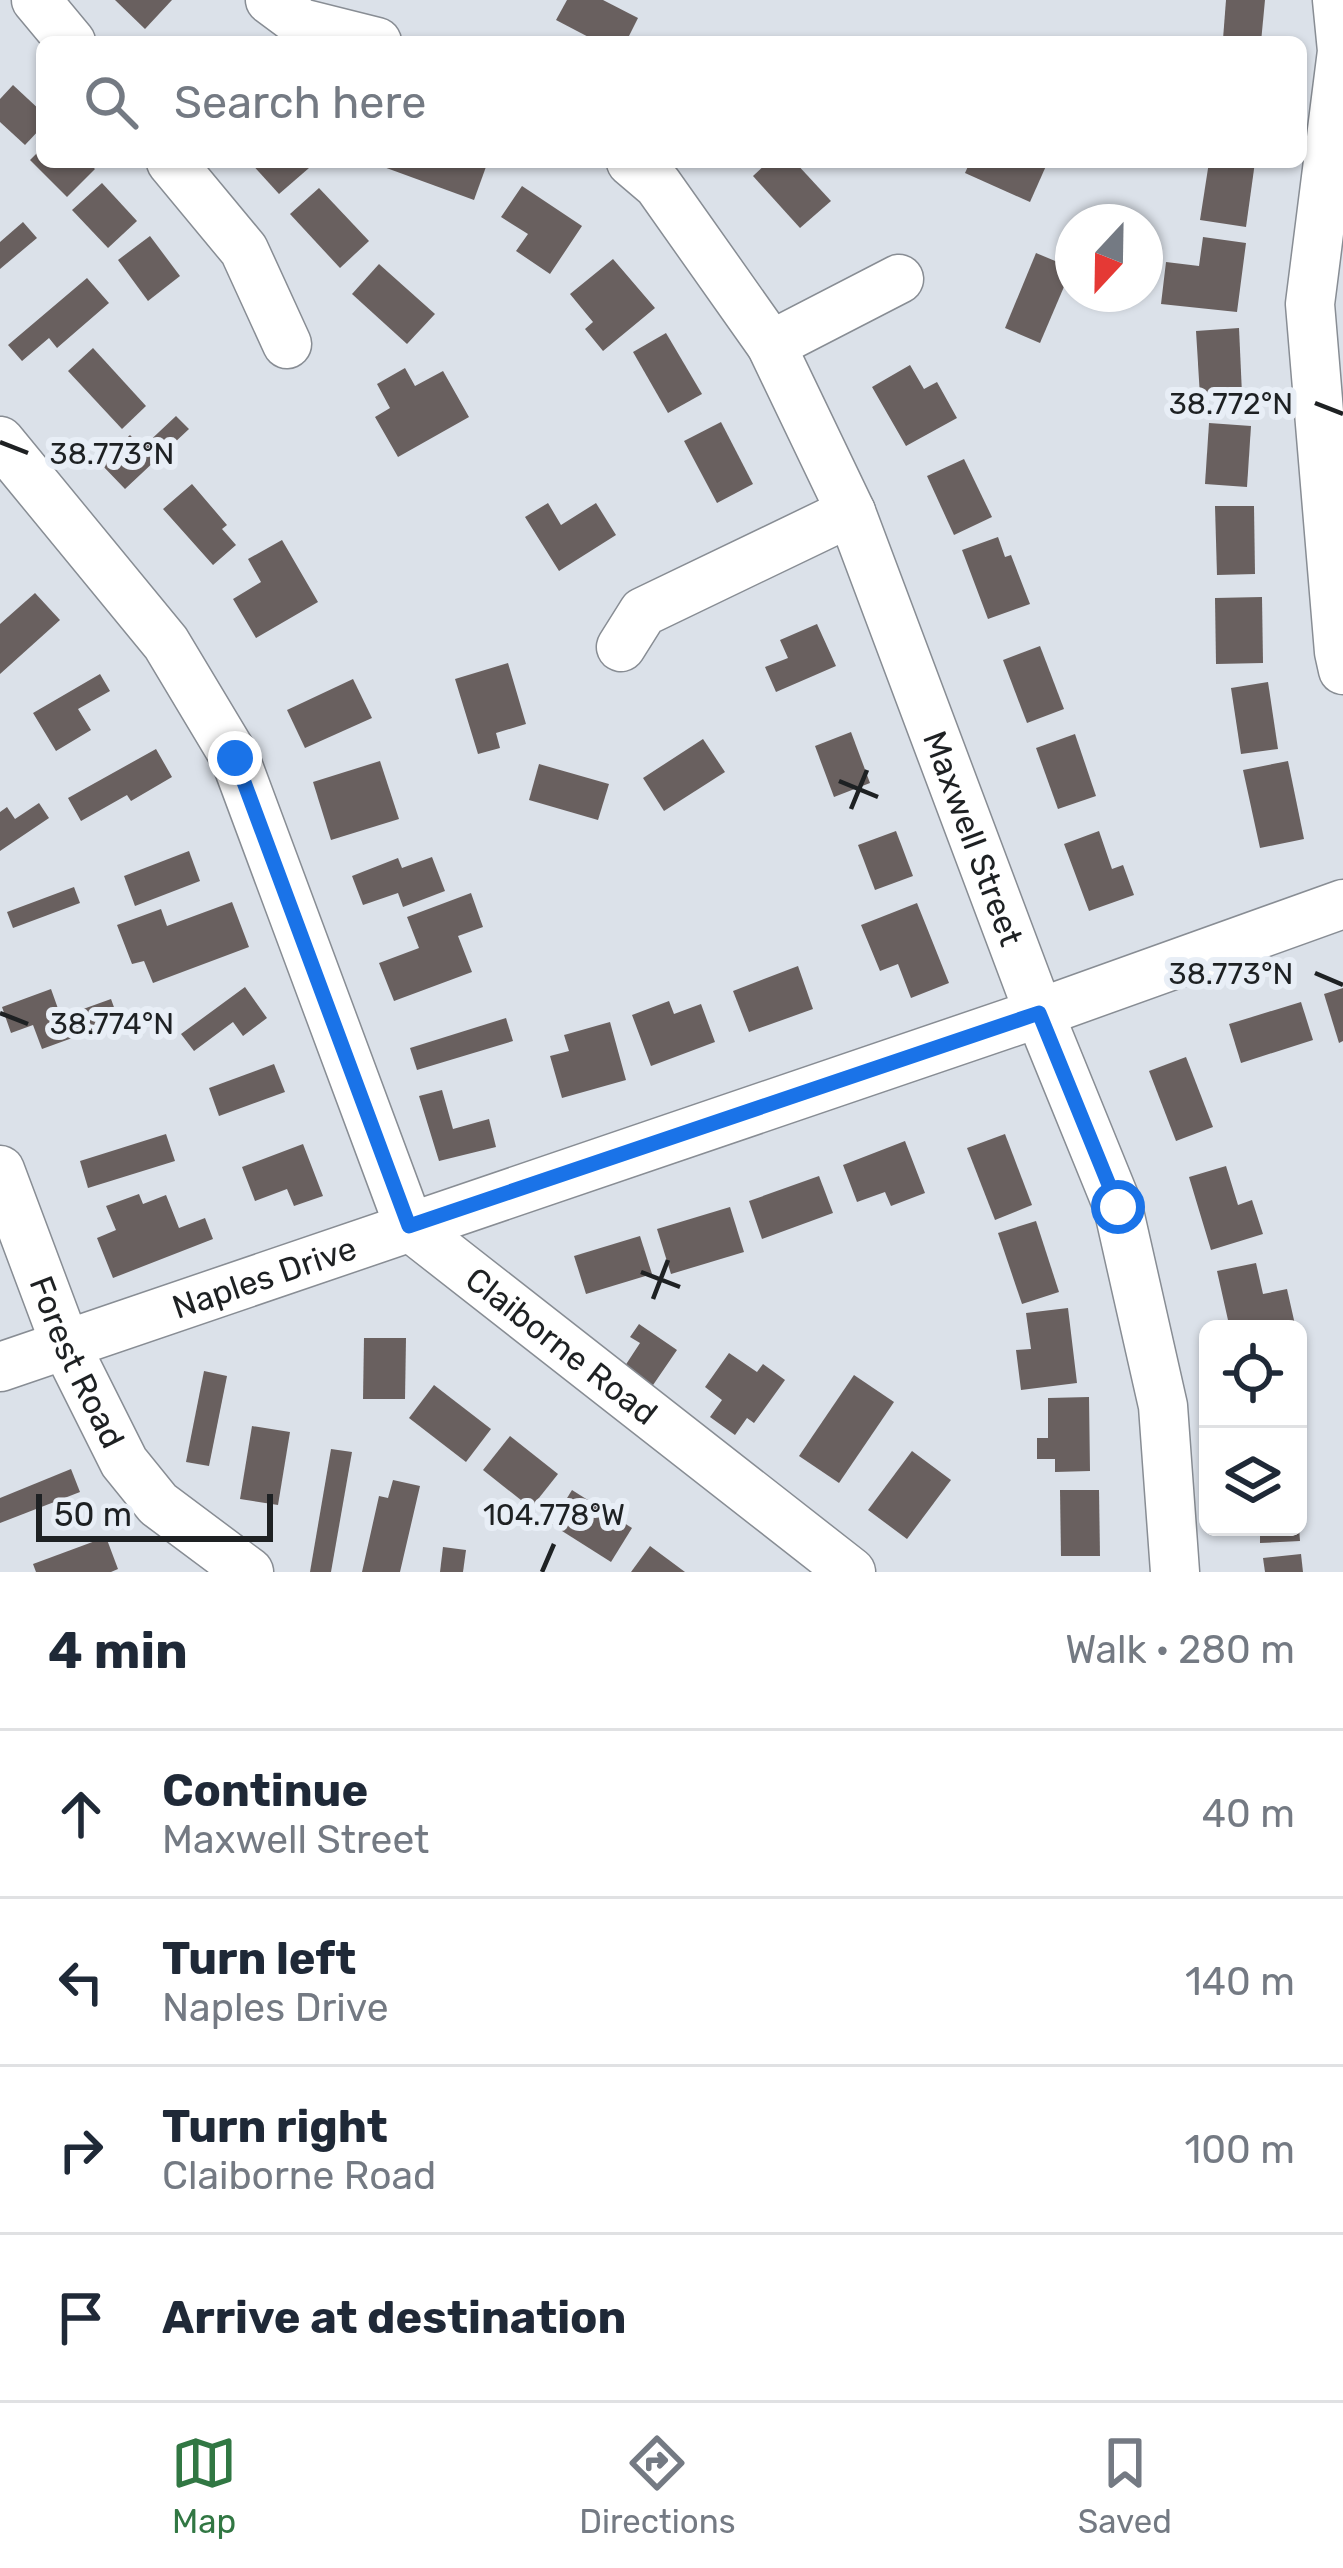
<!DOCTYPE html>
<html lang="en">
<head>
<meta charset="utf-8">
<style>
	:root { --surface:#fff; --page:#f6f6f7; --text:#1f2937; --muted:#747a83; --line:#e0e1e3; --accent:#317743 }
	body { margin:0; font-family:Rubik,sans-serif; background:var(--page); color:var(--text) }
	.controls { position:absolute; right:36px; bottom:36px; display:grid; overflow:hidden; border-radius:18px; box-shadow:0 3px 9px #0004 }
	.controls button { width:108px; height:108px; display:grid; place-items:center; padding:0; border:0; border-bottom:3px solid var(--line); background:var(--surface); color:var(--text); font:60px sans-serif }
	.compass { position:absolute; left:1055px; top:204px; width:108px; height:108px; border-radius:50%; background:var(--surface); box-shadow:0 3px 9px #0004; rotate:202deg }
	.scale { position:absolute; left:36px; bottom:30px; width:237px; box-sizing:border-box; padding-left:12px; border:6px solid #1e2123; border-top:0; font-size:33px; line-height:42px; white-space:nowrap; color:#1e2123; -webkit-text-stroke:9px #e8eef6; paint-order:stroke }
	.stop { position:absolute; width:36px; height:36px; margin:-27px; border:9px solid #1a73e8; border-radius:50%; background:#fff }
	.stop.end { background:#1a73e8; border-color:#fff; box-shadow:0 3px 12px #0008 }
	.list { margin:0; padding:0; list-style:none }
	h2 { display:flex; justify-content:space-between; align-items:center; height:156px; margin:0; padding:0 48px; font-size:51px }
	h2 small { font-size:39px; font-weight:400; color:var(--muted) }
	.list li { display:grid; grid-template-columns:78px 1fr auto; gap:36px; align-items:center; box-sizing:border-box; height:168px; padding:0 48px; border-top:3px solid var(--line) }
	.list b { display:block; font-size:45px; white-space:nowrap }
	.list p { margin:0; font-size:39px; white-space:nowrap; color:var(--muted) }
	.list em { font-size:39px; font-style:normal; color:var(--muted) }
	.icon { flex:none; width:66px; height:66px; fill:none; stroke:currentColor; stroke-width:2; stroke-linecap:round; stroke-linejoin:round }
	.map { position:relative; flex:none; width:1343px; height:1572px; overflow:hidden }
	.search { position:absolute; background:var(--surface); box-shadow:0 3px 9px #0004; left:36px; right:36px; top:36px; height:132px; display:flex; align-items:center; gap:30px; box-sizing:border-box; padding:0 42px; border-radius:18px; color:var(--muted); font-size:45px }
	.sheet { height:828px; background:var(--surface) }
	nav { display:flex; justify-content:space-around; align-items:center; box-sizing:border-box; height:168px; border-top:3px solid var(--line); background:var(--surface); font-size:33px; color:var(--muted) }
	nav a { display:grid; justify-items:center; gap:6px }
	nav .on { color:var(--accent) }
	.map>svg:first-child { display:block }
	.building { fill:#69605f }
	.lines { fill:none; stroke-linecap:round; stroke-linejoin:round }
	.minor-casing { stroke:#888d94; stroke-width:51 }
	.minor { stroke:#fff; stroke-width:48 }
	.route { stroke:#1a73e8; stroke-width:15 }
	.ticks { fill:none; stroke:#1e2123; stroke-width:4.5 }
	.labels { text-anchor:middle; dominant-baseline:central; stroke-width:12; stroke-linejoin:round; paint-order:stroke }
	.street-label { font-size:33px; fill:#1e2123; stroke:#e8eef6 }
	.ticks-label { font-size:30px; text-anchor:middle; fill:#1e2123; stroke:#e8eef6; stroke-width:12; stroke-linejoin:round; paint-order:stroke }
</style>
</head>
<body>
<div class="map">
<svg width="1343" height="1572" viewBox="0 0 1343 1572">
	<rect width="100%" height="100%" fill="#dbe1e9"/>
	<g class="building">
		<path d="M115 0H172L145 29Z"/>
		<path d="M567 0H603L638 18 626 42H598L556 20Z"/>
		<path d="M1226 0H1265L1261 42 1223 39Z"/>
		<path d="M13 85 42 112V127L25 145 0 122V99Z"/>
		<path d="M42 148V162H88L95 169 67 197 30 160Z"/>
		<path d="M250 162H304L309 168 279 194Z"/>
		<path d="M382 162H482L487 164 474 200 381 166Z"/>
		<path d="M768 162H795L831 201 800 228 753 176Z"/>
		<path d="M970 162H1037L1046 166 1030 202 965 173Z"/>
		<path d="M1209 162H1255L1246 227 1200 220Z"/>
		<path d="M102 183 137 221 108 248 72 210Z"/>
		<path d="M522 186 582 226 550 274 516 251 528 234 501 217Z"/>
		<path d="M319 188 369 241 340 268 290 214Z"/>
		<path d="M23 222 37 238 0 269V242Z"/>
		<path d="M150 236 180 276 148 301 118 260Z"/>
		<path d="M1203 237 1246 243 1237 312 1161 304 1166 262 1199 266Z"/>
		<path d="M1036 253 1072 268 1040 343 1005 328Z"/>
		<path d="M613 259 655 308 603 351 585 329 593 322 570 294Z"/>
		<path d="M379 264 435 314 407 344 352 294Z"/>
		<path d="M87 278 109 303 57 348 49 338 22 361 8 345Z"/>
		<path d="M1239 328 1242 394 1200 396 1196 331Z"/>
		<path d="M666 333 702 394 668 413 633 352Z"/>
		<path d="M93 348 146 406 122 429 68 371Z"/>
		<path d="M910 365 924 389 937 382 957 418 906 446 872 387Z"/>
		<path d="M405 368 415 386 443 371 469 417 398 457 375 417 390 408 377 384Z"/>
		<path d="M176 416 189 429 125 489 100 463 130 435 142 448Z"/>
		<path d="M721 422 753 484 717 503 684 441Z"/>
		<path d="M1209 423 1251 426 1247 487 1205 484Z"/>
		<path d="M964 459 992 517 954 535 927 476Z"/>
		<path d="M192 484 227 525 222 529 236 545 213 565 163 509Z"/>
		<path d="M548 503 561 525 596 503 616 535 559 571 525 517Z"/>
		<path d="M1215 506H1254L1255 574 1217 575Z"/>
		<path d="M998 537 1005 557 1011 555 1030 604 988 619 962 550Z"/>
		<path d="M282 540 318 602 256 638 233 599 261 582 248 559Z"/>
		<path d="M35 593 60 620 0 674V624Z"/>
		<path d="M1262 597 1263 663 1216 664 1215 598Z"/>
		<path d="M817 624 836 666 776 692 765 667 788 658 780 640Z"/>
		<path d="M1040 646 1064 709 1027 723 1003 660Z"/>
		<path d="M508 663 526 724 496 733 500 748 478 754 455 679Z"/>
		<path d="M100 674 110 691 78 709 91 730 56 751 33 713Z"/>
		<path d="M353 679 372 718 305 748 287 710Z"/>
		<path d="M1268 682 1278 749 1241 754 1231 688Z"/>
		<path d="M851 732 870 783 834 797 815 746Z"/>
		<path d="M1075 734 1096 796 1058 809 1036 748Z"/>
		<path d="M703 739 725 772 664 811 643 778Z"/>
		<path d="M156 749 172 777 131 801 127 795 81 821 68 798Z"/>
		<path d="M380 761 399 819 331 840 313 782Z"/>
		<path d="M1288 761 1304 839 1260 848 1243 770Z"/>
		<path d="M539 764 609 784 598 820 529 800Z"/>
		<path d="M39 803 49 818 0 851V812L7 807 15 819Z"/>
		<path d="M896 831 913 876 875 890 858 845Z"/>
		<path d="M1099 831 1112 869 1123 865 1134 895 1089 911 1064 844Z"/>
		<path d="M189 851 200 881 135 906 124 876Z"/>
		<path d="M432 857 445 891 403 907 398 893 363 905 352 876 398 858 402 868Z"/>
		<path d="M74 887 80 903 13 928 7 912Z"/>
		<path d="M471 893 483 927 458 936 472 972 394 1001 379 963 419 948 407 917Z"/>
		<path d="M232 902 249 947 153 983 144 961 132 964 117 925 161 909 167 926Z"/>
		<path d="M917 903 949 983 911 998 898 964 880 971 861 925Z"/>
		<path d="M798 966 813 1009 749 1032 733 991Z"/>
		<path d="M245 987 267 1018 243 1036 233 1022 194 1051 181 1034Z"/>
		<path d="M1343 988V1041L1339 1043 1324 994Z"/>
		<path d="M51 989 61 1017 111 999 119 1021 42 1049 33 1025 11 1033 2 1007Z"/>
		<path d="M669 1001 674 1014 701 1004 715 1042 651 1066 632 1015Z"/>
		<path d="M1301 1002 1313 1040 1241 1063 1229 1024Z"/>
		<path d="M506 1018 513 1041 417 1070 410 1048Z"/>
		<path d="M610 1022 626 1080 562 1098 550 1056 569 1051 564 1035Z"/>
		<path d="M1186 1057 1213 1127 1176 1141 1149 1071Z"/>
		<path d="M274 1064 285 1092 219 1116 209 1088Z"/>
		<path d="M442 1090 453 1129 489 1119 496 1147 439 1161 419 1096Z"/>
		<path d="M166 1134 175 1161 88 1188 80 1161Z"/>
		<path d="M1005 1134 1032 1205 995 1220 967 1148Z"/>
		<path d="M905 1141 925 1193 891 1206 885 1192 857 1202 843 1165Z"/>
		<path d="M303 1144 323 1196 294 1206 287 1189 255 1201 242 1167Z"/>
		<path d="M1226 1166 1238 1205 1252 1200 1263 1234 1211 1250 1189 1177Z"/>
		<path d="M819 1176 833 1213 762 1239 749 1201Z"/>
		<path d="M139 1194 143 1204 166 1195 179 1228 205 1218 213 1239 113 1278 97 1238 116 1230 106 1206Z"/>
		<path d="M730 1207 744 1252 671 1274 657 1229Z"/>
		<path d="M1036 1221 1059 1292 1022 1304 998 1233Z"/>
		<path d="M640 1236 652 1274 586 1294 574 1256Z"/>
		<path d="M1256 1263 1263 1294 1287 1289 1296 1329H1230L1217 1271Z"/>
		<path d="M1068 1308 1077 1383 1021 1390 1016 1350 1031 1349 1026 1313Z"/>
		<path d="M639 1324 677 1350 651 1388 623 1369 640 1343 630 1337Z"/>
		<path d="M364 1338H406L405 1399H363Z"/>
		<path d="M729 1353 757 1372 763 1364 785 1380 754 1423 747 1418 735 1435 710 1417 722 1400 705 1387Z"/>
		<path d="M204 1371 227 1376 209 1466 186 1462Z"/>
		<path d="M854 1375 894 1402 839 1483 799 1456Z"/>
		<path d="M434 1385 491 1429 466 1462 409 1418Z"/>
		<path d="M1089 1397 1090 1471 1055 1472V1459H1037V1438H1048V1398Z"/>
		<path d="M252 1426 290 1432 278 1505 240 1499Z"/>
		<path d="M510 1436 558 1474 531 1508 483 1470Z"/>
		<path d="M331 1449 352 1452 331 1572H310Z"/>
		<path d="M912 1451 951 1480 907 1539 868 1510Z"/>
		<path d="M71 1469 80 1492 0 1523V1498Z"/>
		<path d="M393 1480 420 1486 400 1572H362L379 1496 388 1498Z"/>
		<path d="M572 1490 632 1528 611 1562 551 1524Z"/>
		<path d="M1060 1490H1099L1100 1556H1061Z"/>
		<path d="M1260 1527H1299L1300 1541 1260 1543Z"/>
		<path d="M106 1537 118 1569 111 1572H36L33 1564Z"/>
		<path d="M650 1546 685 1572H631Z"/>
		<path d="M443 1547 466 1550 463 1572H440Z"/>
		<path d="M1301 1554 1303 1572H1265L1263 1558Z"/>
	</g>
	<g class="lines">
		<defs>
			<g id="minor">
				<path d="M36 0 71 42"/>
				<path d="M270 0 301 23 377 42"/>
				<path d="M1337 0 1342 51 1310 304 1339 652 1343 670"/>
				<path d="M171 162 244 250 287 344"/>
				<path id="s1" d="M631 162 658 185 771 345 851 512 1039 1013 1118 1207 1163 1406 1175 1572"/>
				<path d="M771 345 899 279"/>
				<path id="s2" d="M0 441 166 643 235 758 409 1226 851 1572"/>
				<path d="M621 647 643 612 851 512"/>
				<path id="s3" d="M0 1170 66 1346 124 1462 158 1504 249 1572"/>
				<path id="s4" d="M0 1367 1039 1013 1343 904"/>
			</g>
		</defs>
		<use href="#minor" class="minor-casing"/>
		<use href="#minor" class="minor"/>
	</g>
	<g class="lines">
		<path class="route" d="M235 758 409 1226 1039 1013 1118 1207"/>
	</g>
	<path class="ticks" d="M1315 403 1343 414M0 442 28 453M839 781 878 797M851 809 867 770M1315 973 1343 985M0 1013 28 1024M641 1272 680 1287M653 1299 668 1260M542 1572 554 1544"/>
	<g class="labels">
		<g class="street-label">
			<text stroke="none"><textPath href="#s1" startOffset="765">Maxwell Street</textPath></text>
			<text stroke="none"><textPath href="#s4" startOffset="279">Naples Drive</textPath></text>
			<text stroke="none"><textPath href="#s2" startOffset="1089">Claiborne Road</textPath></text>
			<text stroke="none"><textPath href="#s3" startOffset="207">Forest Road</textPath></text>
		</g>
	</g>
	<g class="ticks-label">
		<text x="1231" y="414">38.772°N</text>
		<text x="112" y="464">38.773°N</text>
		<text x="1231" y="984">38.773°N</text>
		<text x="112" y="1034">38.774°N</text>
		<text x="554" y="1525">104.778°W</text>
	</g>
</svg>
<div class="controls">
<button><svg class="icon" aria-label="locate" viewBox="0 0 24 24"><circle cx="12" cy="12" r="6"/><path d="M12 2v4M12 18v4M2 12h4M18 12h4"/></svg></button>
<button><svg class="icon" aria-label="layers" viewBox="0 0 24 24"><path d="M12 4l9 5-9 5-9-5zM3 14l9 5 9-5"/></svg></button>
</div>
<svg class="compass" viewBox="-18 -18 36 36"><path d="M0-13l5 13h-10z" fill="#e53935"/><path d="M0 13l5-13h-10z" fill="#747a83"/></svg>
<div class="scale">50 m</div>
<div class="stop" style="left:1118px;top:1207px"></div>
<div class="stop end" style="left:235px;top:758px"></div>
<div class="search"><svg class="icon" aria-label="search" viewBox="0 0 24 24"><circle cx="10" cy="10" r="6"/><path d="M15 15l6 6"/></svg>Search here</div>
</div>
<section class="sheet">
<h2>4 min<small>Walk · 280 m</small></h2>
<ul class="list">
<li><svg class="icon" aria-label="ahead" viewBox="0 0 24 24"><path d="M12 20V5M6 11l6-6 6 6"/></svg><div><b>Continue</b><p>Maxwell Street</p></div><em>40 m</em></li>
<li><svg class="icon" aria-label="left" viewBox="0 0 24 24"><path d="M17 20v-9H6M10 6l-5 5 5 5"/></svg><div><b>Turn left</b><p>Naples Drive</p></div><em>140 m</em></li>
<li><svg class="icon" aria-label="right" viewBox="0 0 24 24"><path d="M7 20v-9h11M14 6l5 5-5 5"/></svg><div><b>Turn right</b><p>Claiborne Road</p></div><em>100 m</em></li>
<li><svg class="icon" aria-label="arrive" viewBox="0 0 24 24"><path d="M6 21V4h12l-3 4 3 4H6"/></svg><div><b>Arrive at destination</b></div></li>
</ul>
</section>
<nav>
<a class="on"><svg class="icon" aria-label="map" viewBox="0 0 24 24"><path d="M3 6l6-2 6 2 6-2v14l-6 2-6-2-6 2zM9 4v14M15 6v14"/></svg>Map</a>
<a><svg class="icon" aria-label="directions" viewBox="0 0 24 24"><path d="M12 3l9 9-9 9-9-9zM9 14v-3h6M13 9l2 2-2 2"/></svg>Directions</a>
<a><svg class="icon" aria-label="saved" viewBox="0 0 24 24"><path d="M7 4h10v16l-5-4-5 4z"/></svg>Saved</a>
</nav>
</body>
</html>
